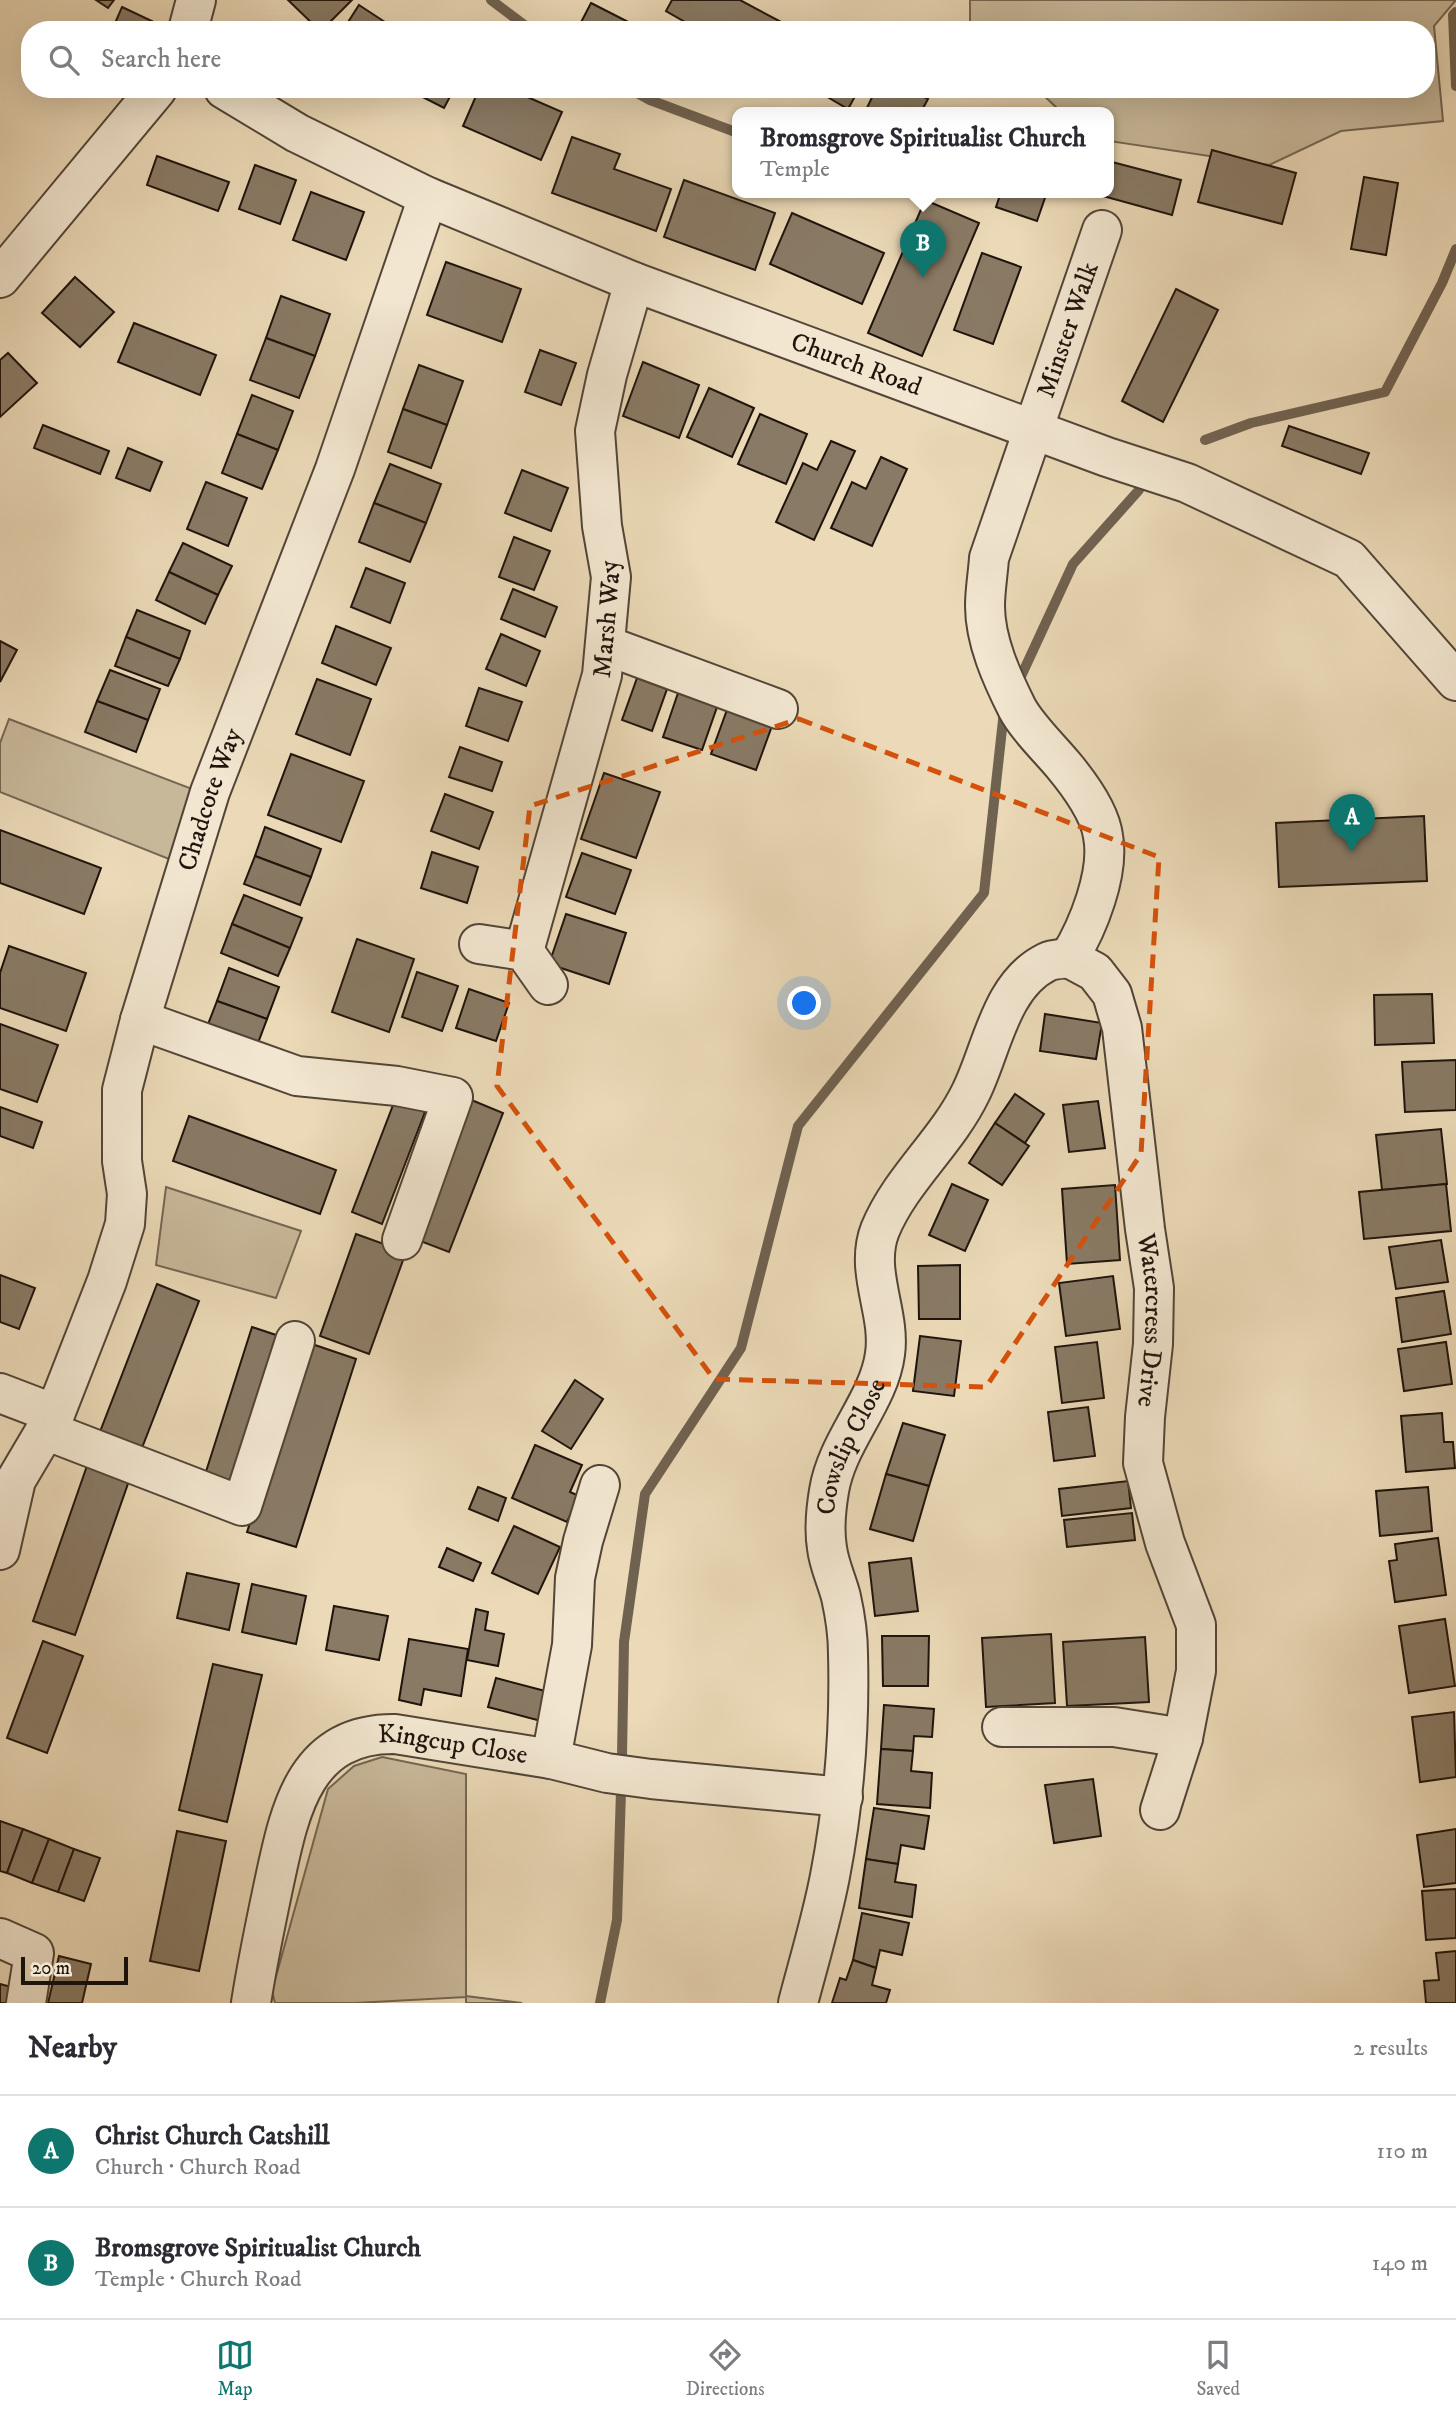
<!DOCTYPE html>
<html lang="en">
<head>
<meta charset="utf-8">
<style>
	:root { --surface:#fff; --page:#f7f7f7; --text:#2b2b33; --muted:#7c7c81; --line:#e1e1e2; --accent:#0f766e }
	body { margin:0; font-family:"IM FELL DW Pica",serif; background:var(--page); color:var(--text) }
	.scale { position:absolute; left:21px; bottom:18px; width:107px; box-sizing:border-box; padding-left:7px; border:4px solid #1f140c; border-top:0; font-size:19px; line-height:24px; white-space:nowrap; color:#1f140c; -webkit-text-stroke:5px #f2e6d0; paint-order:stroke }
	.you { position:absolute; left:805px; top:1004px; width:24px; height:24px; margin:-18px; border:5px solid #fff; border-radius:50%; background:#1a73e8; box-shadow:0 0 0 10px #1a73e833 }
	.badge { display:grid; place-items:center; width:46px; height:46px; border-radius:50%; background:var(--accent); color:#fff; font-size:23px; font-weight:700 }
	.pin { position:absolute; translate:-50% -58px; filter:drop-shadow(0 2px 4px #0008) }
	.pin::after { content:''; position:absolute; top:37px; width:24px; height:21px; background:inherit; clip-path:polygon(0 0,100% 0,50% 100%) }
	.popup { position:absolute; left:732px; top:107px; width:382px; height:91px; box-sizing:border-box; display:grid; place-content:center; border-radius:14px; background:var(--surface); filter:drop-shadow(0 2px 5px #0005); font-size:23px; white-space:nowrap; color:var(--muted) }
	.popup b { font-size:26px; color:var(--text) }
	.popup::after { content:''; position:absolute; left:50%; top:100%; margin-left:-14px; border:14px solid transparent; border-top-color:var(--surface) }
	.list { margin:0; padding:0; list-style:none }
	h2 { display:flex; justify-content:space-between; align-items:center; height:91px; margin:0; padding:0 28px; font-size:30px }
	h2 small { font-size:23px; font-weight:400; color:var(--muted) }
	.list li { display:grid; grid-template-columns:46px 1fr auto; gap:21px; align-items:center; box-sizing:border-box; height:112px; padding:0 28px; border-top:2px solid var(--line) }
	.list b { display:block; font-size:26px; white-space:nowrap }
	.list p { margin:0; font-size:23px; white-space:nowrap; color:var(--muted) }
	.list em { font-size:23px; font-style:normal; color:var(--muted) }
	.icon { flex:none; width:38px; height:38px; fill:none; stroke:currentColor; stroke-width:2; stroke-linecap:round; stroke-linejoin:round }
	.map { position:relative; flex:none; width:1456px; height:2003px; overflow:hidden }
	.search { position:absolute; background:var(--surface); box-shadow:0 7px 28px #0002; left:21px; right:21px; top:21px; height:77px; display:flex; align-items:center; gap:18px; box-sizing:border-box; padding:0 24px; border-radius:28px; color:var(--muted); font-size:26px }
	.sheet { height:315px; background:var(--surface) }
	nav { display:flex; justify-content:space-around; align-items:center; box-sizing:border-box; height:98px; border-top:2px solid var(--line); background:var(--surface); font-size:19px; color:var(--muted) }
	nav a { display:grid; justify-items:center; gap:4px }
	nav .on { color:var(--accent) }
	.map>svg:first-child { display:block }
	.green { fill:#c8b89a; stroke:#746653; stroke-width:2 }
	.lines { fill:none; stroke-linecap:round; stroke-linejoin:round }
	.stream { stroke:#706250; stroke-width:10 }
	.building { fill:#897a65; stroke:#1f140c; stroke-width:2 }
	.minor-casing { stroke:#524537; stroke-width:42 }
	.minor { stroke:#f2e6d0; stroke-width:38 }
	.marked { fill:none; stroke:#d4520c; stroke-width:5; stroke-dasharray:14 9; stroke-linejoin:round }
	.labels { text-anchor:middle; dominant-baseline:central; stroke-width:5; stroke-linejoin:round; paint-order:stroke }
	.street-label { font-size:26px; fill:#1f140c; stroke:#f2e6d0 }
</style>
</head>
<body>
<div class="map">
<svg width="1456" height="2003" viewBox="0 0 1456 2003">
	<rect width="100%" height="100%" fill="#ebd9b7"/>
	<filter id="stains"><feTurbulence type="fractalNoise" baseFrequency=".00286" numOctaves="4"/><feColorMatrix values="0 0 0 0 .2 0 0 0 0 .09 0 0 0 0 .02 0 0 0 .5 -.17"/></filter>
	<radialGradient id="worn" r=".72"><stop offset=".6" stop-color="#630" stop-opacity="0"/><stop offset="1" stop-color="#630" stop-opacity=".3"/></radialGradient>
	<g class="green">
		<path d="M970 0H1456L1434 26 1443 121 1341 131 1269 165 1109 141 1108 112H1061L1037 89H1426V30H975L970 25Z"/>
		<path d="M9 719 200 792 179 863 0 792V743Z"/>
		<path d="M166 1187 301 1231 276 1298 156 1265Z"/>
		<path d="M382 1757 466 1774V1996L522 2003H466V1997L355 2003H275L272 1991 328 1789 354 1766Z"/>
	</g>
	<g class="lines">
		<g class="stream">
			<path d="M491 0 531 30"/>
			<path d="M1456 12 1453 15 1456 86"/>
			<path d="M630 89 650 100 738 133"/>
			<path d="M1205 440 1251 423 1385 392 1442 283 1456 249"/>
			<path d="M1017 685 1073 564 1139 490"/>
			<path d="M622 1756 624 1642 645 1494 741 1348 798 1126 984 893 1004 711"/>
			<path d="M600 2003 617 1920 621 1791"/>
		</g>
	</g>
	<g class="building">
		<path d="M96 0H114L108 8Z"/>
		<path d="M288 0H352L322 30H319Z"/>
		<path d="M672 0H740L783 23 779 30H699L666 11Z"/>
		<path d="M591 3 642 29 577 30Z"/>
		<path d="M359 5 397 30H343Z"/>
		<path d="M122 7 156 23 153 30H112Z"/>
		<path d="M407 89H454L444 108Z"/>
		<path d="M479 89H509L562 112 541 160 463 126Z"/>
		<path d="M814 89H859L848 109Z"/>
		<path d="M876 89H909L928 99 921 112H865Z"/>
		<path d="M572 137 620 154 614 169 671 189 656 231 552 193Z"/>
		<path d="M1212 150 1296 173 1282 224 1198 202Z"/>
		<path d="M157 156 229 182 218 211 147 185Z"/>
		<path d="M1112 162 1181 180 1172 215 1103 196 1104 192H1108V174Z"/>
		<path d="M255 165 296 180 280 224 239 209Z"/>
		<path d="M1364 177 1398 183 1386 255 1351 249Z"/>
		<path d="M684 180 775 213 755 270 664 237Z"/>
		<path d="M311 192 364 212 346 260 293 240Z"/>
		<path d="M1001 192H1047L1037 221 996 207Z"/>
		<path d="M925 200 979 223 922 356 868 333Z"/>
		<path d="M792 213 884 253 862 304 770 264Z"/>
		<path d="M982 253 1021 267 993 344 954 330Z"/>
		<path d="M446 262 521 289 502 342 427 315Z"/>
		<path d="M75 277 114 312 80 347 42 313Z"/>
		<path d="M1176 289 1218 310 1163 422 1122 401Z"/>
		<path d="M281 296 330 314 315 356 266 338Z"/>
		<path d="M134 323 216 355 200 395 118 362Z"/>
		<path d="M266 338 315 356 299 398 250 380Z"/>
		<path d="M540 350 576 363 561 405 525 392Z"/>
		<path d="M8 353 37 383 0 417V360Z"/>
		<path d="M643 362 699 385 679 438 623 416Z"/>
		<path d="M419 365 463 381 447 425 403 409Z"/>
		<path d="M709 388 754 408 732 457 687 437Z"/>
		<path d="M252 395 293 411 278 450 237 434Z"/>
		<path d="M403 409 447 425 431 468 388 452Z"/>
		<path d="M760 414 807 434 786 484 738 464Z"/>
		<path d="M43 425 109 451 100 474 34 448Z"/>
		<path d="M1289 426 1369 453 1361 474 1282 446Z"/>
		<path d="M237 434 278 450 262 489 222 473Z"/>
		<path d="M831 441 855 451 814 540 776 522 803 463 817 470Z"/>
		<path d="M128 448 162 462 150 491 116 478Z"/>
		<path d="M881 457 907 469 872 546 831 528 852 482 866 489Z"/>
		<path d="M390 464 441 484 426 523 374 503Z"/>
		<path d="M522 470 568 488 551 531 505 513Z"/>
		<path d="M206 482 247 498 228 546 187 529Z"/>
		<path d="M374 503 426 523 410 562 359 542Z"/>
		<path d="M514 537 550 551 534 590 499 577Z"/>
		<path d="M183 543 232 566 218 595 169 572Z"/>
		<path d="M366 568 405 583 390 623 351 607Z"/>
		<path d="M169 572 218 595 205 624 156 600Z"/>
		<path d="M513 589 557 607 545 637 501 619Z"/>
		<path d="M137 610 190 631 180 659 126 637Z"/>
		<path d="M336 626 391 648 376 685 322 663Z"/>
		<path d="M501 634 540 651 526 686 486 669Z"/>
		<path d="M126 637 180 659 168 686 115 666Z"/>
		<path d="M0 641 17 650 0 682Z"/>
		<path d="M110 670 160 689 148 720 97 701Z"/>
		<path d="M637 678 667 689 652 731 622 720Z"/>
		<path d="M317 679 371 699 350 755 296 734Z"/>
		<path d="M479 688 522 702 508 741 466 726Z"/>
		<path d="M678 693 717 707 702 750 663 737Z"/>
		<path d="M97 701 148 720 136 752 85 732Z"/>
		<path d="M728 707 773 723 756 770 711 754Z"/>
		<path d="M460 747 502 762 492 791 449 777Z"/>
		<path d="M291 754 364 781 341 842 268 815Z"/>
		<path d="M604 773 660 792 636 858 581 839Z"/>
		<path d="M445 794 493 812 479 849 431 831Z"/>
		<path d="M1424 816 1427 881 1279 887 1276 823Z"/>
		<path d="M265 827 321 849 311 877 255 856Z"/>
		<path d="M0 830 101 868 84 914 0 883Z"/>
		<path d="M432 852 478 867 467 903 421 888Z"/>
		<path d="M582 853 631 870 615 914 566 897Z"/>
		<path d="M255 856 311 877 300 905 244 884Z"/>
		<path d="M244 895 302 918 290 948 232 924Z"/>
		<path d="M566 914 626 933 609 984 549 964Z"/>
		<path d="M232 924 290 948 278 976 221 953Z"/>
		<path d="M357 939 414 959 389 1032 332 1012Z"/>
		<path d="M9 946 86 973 66 1031 0 1008V973Z"/>
		<path d="M229 968 279 987 267 1019 217 1001Z"/>
		<path d="M417 972 458 986 442 1031 402 1017Z"/>
		<path d="M469 989 509 1003 496 1041 456 1028Z"/>
		<path d="M1432 994 1434 1043 1375 1045 1374 995Z"/>
		<path d="M217 1001 267 1019 255 1051 205 1032Z"/>
		<path d="M1045 1014 1102 1023 1096 1059 1040 1051Z"/>
		<path d="M0 1024 58 1045 37 1102 0 1089Z"/>
		<path d="M1456 1060V1110L1405 1112 1402 1062Z"/>
		<path d="M1015 1094 1044 1114 1025 1143 995 1123Z"/>
		<path d="M469 1099 503 1113 449 1252 415 1239Z"/>
		<path d="M395 1100 425 1112 382 1224 352 1212Z"/>
		<path d="M1098 1101 1105 1148 1069 1152 1063 1105Z"/>
		<path d="M0 1107 42 1122 33 1148 0 1136Z"/>
		<path d="M189 1116 336 1170 320 1214 173 1161Z"/>
		<path d="M995 1123 1029 1146 1002 1185 969 1163Z"/>
		<path d="M1441 1129 1447 1184 1382 1190 1376 1135Z"/>
		<path d="M952 1184 988 1200 965 1251 929 1235Z"/>
		<path d="M1446 1184 1451 1231 1364 1239 1359 1192Z"/>
		<path d="M1115 1185 1120 1260 1067 1264 1062 1189Z"/>
		<path d="M356 1234 406 1252 369 1354 320 1336Z"/>
		<path d="M1441 1240 1448 1282 1396 1289 1389 1247Z"/>
		<path d="M960 1265V1319H919L918 1266Z"/>
		<path d="M0 1275 35 1288 19 1329 0 1322Z"/>
		<path d="M1113 1276 1120 1329 1066 1336 1059 1283Z"/>
		<path d="M157 1284 199 1301 140 1453 98 1437Z"/>
		<path d="M1444 1291 1451 1334 1402 1342 1396 1298Z"/>
		<path d="M252 1327 279 1336 230 1490 203 1481Z"/>
		<path d="M920 1336 961 1341 954 1396 913 1391Z"/>
		<path d="M1097 1342 1104 1398 1062 1403 1055 1347Z"/>
		<path d="M1446 1342 1452 1384 1404 1391 1398 1349Z"/>
		<path d="M309 1343 356 1359 296 1547 247 1532Z"/>
		<path d="M575 1380 603 1399 571 1449 542 1431Z"/>
		<path d="M1088 1407 1095 1456 1054 1461 1048 1412Z"/>
		<path d="M1442 1413 1444 1442H1453L1455 1468 1406 1472 1401 1416Z"/>
		<path d="M903 1423 945 1435 929 1486 886 1474Z"/>
		<path d="M535 1445 582 1465 570 1492 579 1496 567 1522 512 1498Z"/>
		<path d="M89 1460 131 1475 75 1635 33 1621Z"/>
		<path d="M886 1474 929 1486 913 1541 870 1529Z"/>
		<path d="M1128 1481 1131 1508 1062 1516 1059 1489Z"/>
		<path d="M478 1487 506 1498 498 1521 469 1509Z"/>
		<path d="M1428 1487 1432 1531 1380 1536 1376 1491Z"/>
		<path d="M1132 1513 1135 1540 1067 1547 1064 1520Z"/>
		<path d="M514 1526 560 1547 538 1594 492 1573Z"/>
		<path d="M1438 1538 1446 1595 1395 1602 1389 1561 1397 1560 1395 1544Z"/>
		<path d="M447 1548 481 1563 473 1581 439 1567Z"/>
		<path d="M911 1558 918 1611 875 1616 869 1563Z"/>
		<path d="M187 1573 239 1584 229 1630 177 1618Z"/>
		<path d="M252 1584 306 1596 296 1644 242 1632Z"/>
		<path d="M334 1606 388 1616 379 1660 326 1650Z"/>
		<path d="M476 1609 488 1612 485 1630 504 1634 498 1666 467 1660Z"/>
		<path d="M1445 1619 1455 1686 1409 1693 1399 1626Z"/>
		<path d="M1051 1634 1055 1703 986 1707 982 1638Z"/>
		<path d="M882 1636H929L928 1686H883Z"/>
		<path d="M1145 1637 1149 1702 1067 1706 1063 1642Z"/>
		<path d="M409 1639 468 1649 461 1696 424 1689 421 1705 399 1700Z"/>
		<path d="M43 1641 83 1656 47 1753 7 1738Z"/>
		<path d="M213 1664 262 1675 227 1822 179 1810Z"/>
		<path d="M496 1678 549 1692 541 1721 488 1707Z"/>
		<path d="M884 1705 934 1709 932 1737 914 1736 913 1751 881 1749Z"/>
		<path d="M1454 1712 1456 1777 1420 1782 1412 1717Z"/>
		<path d="M881 1749 913 1751 911 1771 932 1773 930 1808 877 1804Z"/>
		<path d="M1093 1779 1101 1836 1054 1843 1045 1785Z"/>
		<path d="M874 1808 929 1816 924 1849 901 1845 898 1864 866 1859Z"/>
		<path d="M0 1821 23 1829 7 1873 0 1871Z"/>
		<path d="M23 1829 49 1839 32 1883 7 1873Z"/>
		<path d="M1456 1829V1883L1424 1887 1417 1835Z"/>
		<path d="M177 1831 226 1841 199 1971 150 1961Z"/>
		<path d="M49 1839 74 1849 58 1892 32 1883Z"/>
		<path d="M74 1849 100 1858 84 1901 58 1892Z"/>
		<path d="M866 1859 898 1864 895 1882 916 1885 912 1917 859 1908Z"/>
		<path d="M1456 1889V1938L1426 1940 1422 1891Z"/>
		<path d="M862 1913 909 1923 902 1955 880 1950 876 1968 853 1960Z"/>
		<path d="M1456 1951V2003H1426L1424 1981 1439 1980 1436 1953Z"/>
		<path d="M59 1956 91 1964 82 2003H48Z"/>
		<path d="M853 1960 876 1968 872 1985 890 1990 886 2003H832L840 1978 846 1980Z"/>
		<path d="M0 1984 11 1987 7 2003H0Z"/>
	</g>
	<g class="lines">
		<defs>
			<g id="minor">
				<path d="M188 30 196 0"/>
				<path id="s1" d="M224 89 297 133 428 197 634 282 1107 457 1187 483 1349 559 1456 681"/>
				<path d="M0 278 157 89"/>
				<path d="M605 645 778 709"/>
				<path d="M479 944 524 951 548 985"/>
				<path id="s2" d="M524 951 602 675 611 577 602 526 595 431 607 375 634 282"/>
				<path id="s3" d="M1069 958 1095 972 1112 994 1122 1028 1145 1229 1154 1288 1153 1344 1145 1417 1143 1463 1165 1543 1196 1625V1671L1183 1738 1160 1810"/>
				<path id="s4" d="M1069 958C1088 927 1110 873 1103 836 1100 813 1079 784 1064 766 1050 749 1027 727 1017 708 1002 678 985 641 985 606 985 590 988 574 989 558L1102 230"/>
				<path d="M140 1020 297 1076 397 1086 453 1097 402 1240"/>
				<path d="M0 1393 55 1414"/>
				<path d="M45 1430 242 1506 295 1341"/>
				<path id="s5" d="M0 1550 16 1480 55 1414 107 1281 125 1224 127 1194 122 1161V1090L140 1020 210 792 335 469 428 197"/>
				<path d="M1002 1727H1114L1183 1738"/>
				<path d="M551 1759 572 1645 575 1578 583 1541 600 1485"/>
				<path d="M0 1938 34 1953 26 2003"/>
				<path id="s6" d="M251 2003C257 1964 265 1926 273 1888 289 1814 302 1733 395 1734L551 1759 607 1773 651 1779 843 1797"/>
				<path id="s7" d="M798 2003C809 1961 822 1918 830 1876 844 1803 850 1728 848 1654 848 1636 845 1615 841 1597 837 1581 829 1565 827 1548 824 1530 826 1509 829 1491 837 1441 879 1401 885 1354 891 1313 864 1271 880 1230 901 1179 947 1142 971 1092 992 1050 1000 985 1047 962 1053 959 1063 959 1069 958"/>
			</g>
		</defs>
		<use href="#minor" class="minor-casing"/>
		<use href="#minor" class="minor"/>
	</g>
	<path class="marked" d="M799 719 1159 857 1141 1154 986 1387 714 1379 497 1086 530 806Z"/>
	<g class="labels">
		<g class="street-label">
			<text stroke="none"><textPath href="#s4" startOffset="682">Minster Walk</textPath></text>
			<text stroke="none"><textPath href="#s1" startOffset="691">Church Road</textPath></text>
			<text stroke="none"><textPath href="#s2" startOffset="343">Marsh Way</textPath></text>
			<text stroke="none"><textPath href="#s5" startOffset="789">Chadcote Way</textPath></text>
			<text stroke="none"><textPath href="#s3" startOffset="387">Watercress Drive</textPath></text>
			<text stroke="none"><textPath href="#s7" startOffset="569">Cowslip Close</textPath></text>
			<text stroke="none"><textPath href="#s6" startOffset="394">Kingcup Close</textPath></text>
		</g>
	</g>
	<rect width="100%" height="100%" filter="url(#stains)"/>
	<rect width="100%" height="100%" fill="url(#worn)"/>
</svg>
<div class="scale">20 m</div>
<div class="you"></div>
<div class="pin badge" style="left:1352px;top:852px">A</div>
<div class="pin badge" style="left:923px;top:278px">B</div>
<div class="popup"><b>Bromsgrove Spiritualist Church</b>Temple</div>
<div class="search"><svg class="icon" aria-label="search" viewBox="0 0 24 24"><circle cx="10" cy="10" r="6"/><path d="M15 15l6 6"/></svg>Search here</div>
</div>
<section class="sheet">
<h2>Nearby<small>2 results</small></h2>
<ul class="list">
<li><span class="badge">A</span><div><b>Christ Church Catshill</b><p>Church · Church Road</p></div><em>110 m</em></li>
<li><span class="badge">B</span><div><b>Bromsgrove Spiritualist Church</b><p>Temple · Church Road</p></div><em>140 m</em></li>
</ul>
</section>
<nav>
<a class="on"><svg class="icon" aria-label="map" viewBox="0 0 24 24"><path d="M3 6l6-2 6 2 6-2v14l-6 2-6-2-6 2zM9 4v14M15 6v14"/></svg>Map</a>
<a><svg class="icon" aria-label="directions" viewBox="0 0 24 24"><path d="M12 3l9 9-9 9-9-9zM9 14v-3h6M13 9l2 2-2 2"/></svg>Directions</a>
<a><svg class="icon" aria-label="saved" viewBox="0 0 24 24"><path d="M7 4h10v16l-5-4-5 4z"/></svg>Saved</a>
</nav>
</body>
</html>
